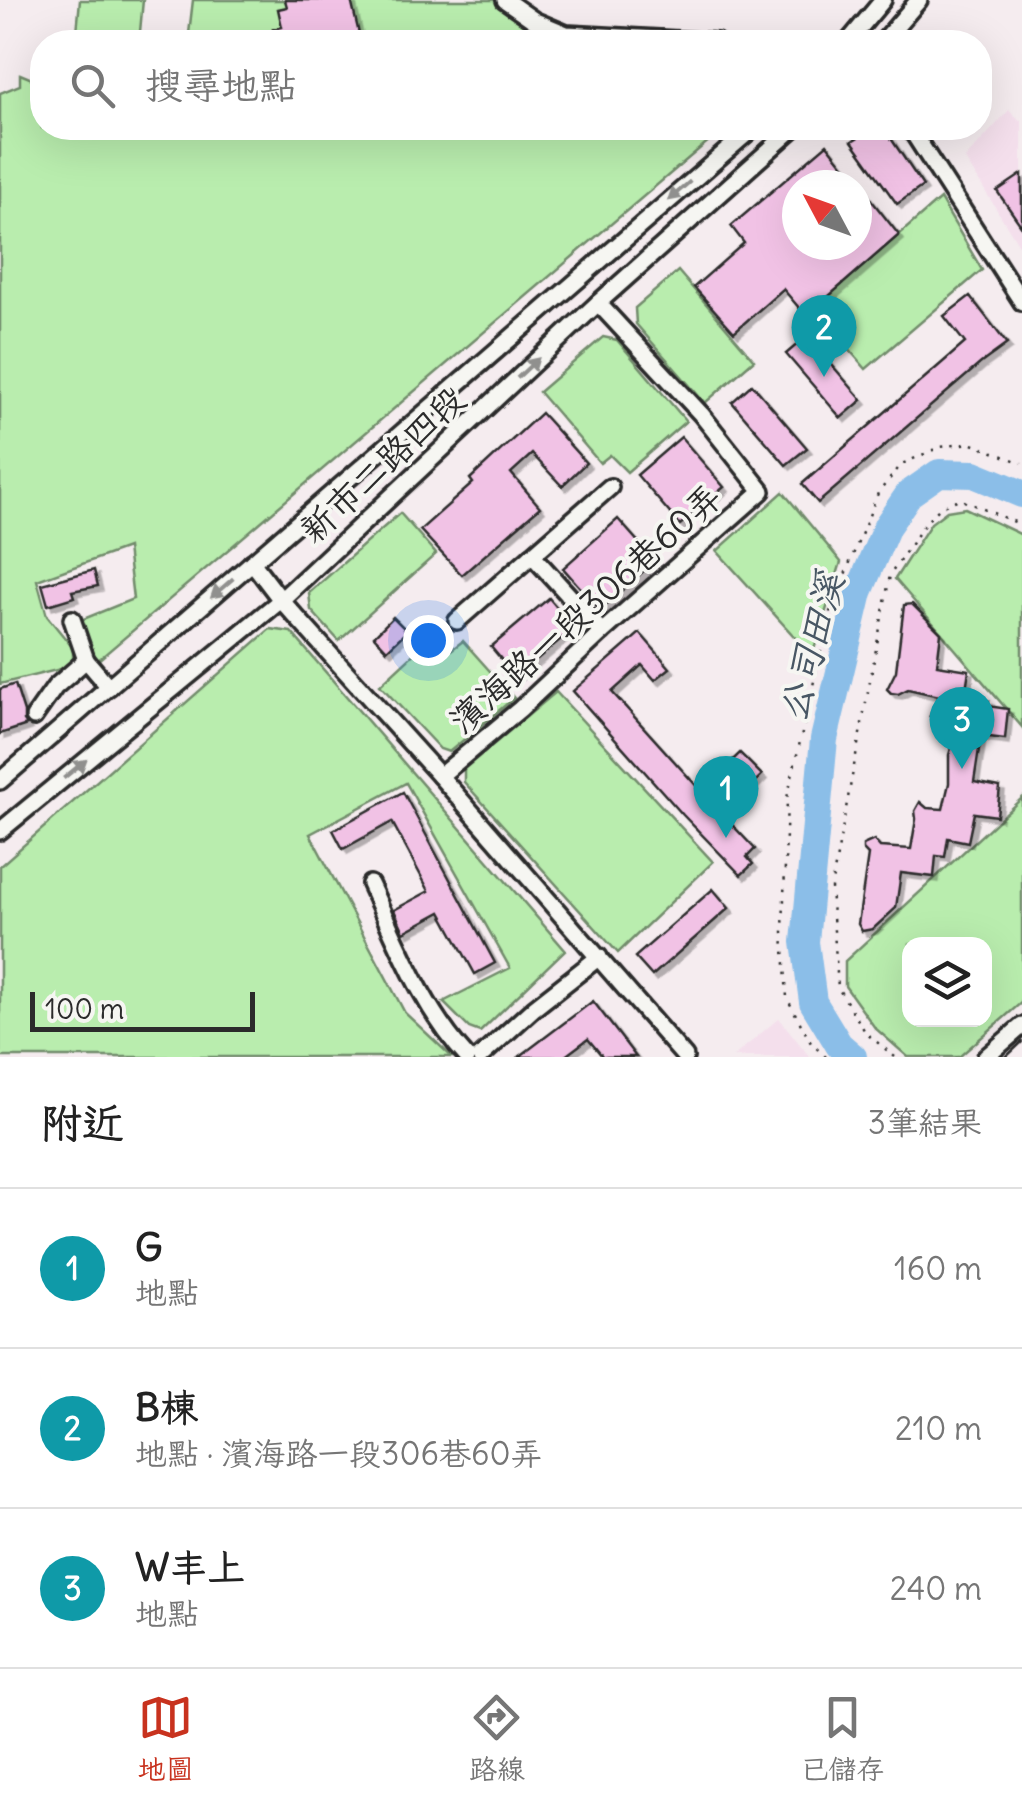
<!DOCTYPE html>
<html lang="zh-TW">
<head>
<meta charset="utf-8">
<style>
	:root { --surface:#fff; --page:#f6f6f6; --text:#222; --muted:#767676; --line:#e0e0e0; --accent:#c8321e }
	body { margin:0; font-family:Delius,"LXGW WenKai TC",sans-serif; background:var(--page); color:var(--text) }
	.controls { position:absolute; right:30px; bottom:30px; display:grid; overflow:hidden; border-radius:20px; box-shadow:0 10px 40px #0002 }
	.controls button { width:90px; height:90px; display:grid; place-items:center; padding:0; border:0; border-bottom:2px solid var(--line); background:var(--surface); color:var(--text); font:50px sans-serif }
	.compass { position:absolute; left:782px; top:170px; width:90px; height:90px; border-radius:50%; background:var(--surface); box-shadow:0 10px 40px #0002; rotate:311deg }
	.scale { position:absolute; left:30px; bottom:25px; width:225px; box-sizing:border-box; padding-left:10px; border:5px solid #2b2b2b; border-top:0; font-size:28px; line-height:35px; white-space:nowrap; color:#2b2b2b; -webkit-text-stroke:8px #f6f6f2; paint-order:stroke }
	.you { position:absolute; left:428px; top:640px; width:35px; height:35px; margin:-25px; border:8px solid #fff; border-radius:50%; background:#1a73e8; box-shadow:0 0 0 15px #1a73e833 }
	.badge { display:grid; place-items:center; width:65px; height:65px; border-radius:50%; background:var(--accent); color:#fff; font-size:32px; font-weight:700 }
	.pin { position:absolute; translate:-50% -82px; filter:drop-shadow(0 2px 5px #0008) }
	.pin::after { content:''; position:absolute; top:52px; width:35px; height:30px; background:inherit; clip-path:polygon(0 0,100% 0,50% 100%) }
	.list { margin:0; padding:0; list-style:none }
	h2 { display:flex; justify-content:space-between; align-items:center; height:130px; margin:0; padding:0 40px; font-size:42px }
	h2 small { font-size:32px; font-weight:400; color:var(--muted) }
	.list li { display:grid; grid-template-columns:65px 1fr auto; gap:30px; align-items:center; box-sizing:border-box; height:160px; padding:0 40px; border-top:2px solid var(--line) }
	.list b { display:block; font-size:38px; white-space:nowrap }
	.list p { margin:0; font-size:32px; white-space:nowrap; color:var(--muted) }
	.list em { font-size:32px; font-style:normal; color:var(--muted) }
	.icon { flex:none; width:55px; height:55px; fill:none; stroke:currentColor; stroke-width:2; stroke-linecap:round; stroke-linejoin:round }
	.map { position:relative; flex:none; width:1022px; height:1057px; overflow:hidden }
	.search { position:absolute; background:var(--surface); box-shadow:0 10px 40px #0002; left:30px; right:30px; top:30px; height:110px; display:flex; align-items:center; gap:25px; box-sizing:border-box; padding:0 35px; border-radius:40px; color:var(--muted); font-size:38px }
	.sheet { height:610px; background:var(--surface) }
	nav { display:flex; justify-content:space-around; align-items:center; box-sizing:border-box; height:140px; border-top:2px solid var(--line); background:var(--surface); font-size:28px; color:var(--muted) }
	nav a { display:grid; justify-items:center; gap:5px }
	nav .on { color:var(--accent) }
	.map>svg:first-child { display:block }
	.built { fill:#f4dfec }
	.green { fill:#b9edae; stroke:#728c6c; stroke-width:2.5; fill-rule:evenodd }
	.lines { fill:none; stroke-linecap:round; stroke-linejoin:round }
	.river { stroke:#8bbee8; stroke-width:28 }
	.building { fill:#f1c2e5; stroke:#2b2b2b; stroke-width:2.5; fill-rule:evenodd; filter:url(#shadow) }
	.minor-casing { stroke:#2b2b2b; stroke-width:22 }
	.path { stroke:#2b2b2b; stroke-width:2.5; stroke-dasharray:2.5 8; stroke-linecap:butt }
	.minor { stroke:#f6f6f2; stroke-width:15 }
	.tram { stroke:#2b2b2b; stroke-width:2.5 }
	.oneway { fill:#90908e }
	.labels { text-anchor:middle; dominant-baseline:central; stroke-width:8; stroke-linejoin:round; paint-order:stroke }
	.street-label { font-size:35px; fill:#2b2b2b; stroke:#f6f6f2 }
	.water-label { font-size:38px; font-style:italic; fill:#485764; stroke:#f6f6f2 }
</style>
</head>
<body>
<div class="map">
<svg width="1022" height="1057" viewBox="0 0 1022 1057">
	<defs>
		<filter id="shadow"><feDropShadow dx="4.5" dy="4.5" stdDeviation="0" flood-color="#0004"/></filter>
	</defs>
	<rect width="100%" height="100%" fill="#f5ecef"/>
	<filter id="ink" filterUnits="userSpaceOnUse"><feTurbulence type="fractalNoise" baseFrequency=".01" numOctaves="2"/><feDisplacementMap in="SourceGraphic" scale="20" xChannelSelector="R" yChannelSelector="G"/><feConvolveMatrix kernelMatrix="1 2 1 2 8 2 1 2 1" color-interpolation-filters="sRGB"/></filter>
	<g filter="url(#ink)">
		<g class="built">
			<path d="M1009 110 1022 122V250L965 159Z"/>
			<path d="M779 1018 810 1057H733Z"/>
		</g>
		<g class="green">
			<path d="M80 0H143L139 42H73L77 32Z"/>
			<path d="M193 0H511L568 33 639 39 769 42H188Z"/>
			<path d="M20 74 42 83V128H724L96 662 81 620 133 599 127 548 37 580 47 616 73 648V666L0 684V93L20 85Z"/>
			<path d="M940 199 982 270 866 369 814 309Z"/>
			<path d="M678 271 754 360 705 403 636 324 635 308Z"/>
			<path d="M603 337 617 340 686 421 627 472 610 455 600 463 539 392Z"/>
			<path d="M783 492 841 562 812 656 717 551Z"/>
			<path d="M965 508 1022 535V727L895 579 931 523 947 511Z"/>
			<path d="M400 513 436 554 339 641 311 610 309 593Z"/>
			<path d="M270 629 291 632 565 950 480 1032 469 1028 443 1002 510 968 406 783 310 834 405 1013 452 1057H0V866Z"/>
			<path d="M436 633 451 650 463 641 514 698 449 752 440 749 380 685Z"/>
			<path d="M556 692 713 862 618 953 464 782V769Z"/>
			<path d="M1022 798V1002L959 1057H908L875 1028 845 986V961ZM910 944H984V1019H910Z"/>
		</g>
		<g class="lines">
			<path class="river" d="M853 1057 839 1045 813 1002 805 942 824 739 859 592 887 526 909 494 939 473 974 474 1022 494"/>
		</g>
		<g class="building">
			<path d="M285 0H351L361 42H276L273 29 282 27 278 9 287 7Z"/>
			<path d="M873 128H884L923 186 897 204 852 141Z"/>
			<path d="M827 144 899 235 806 316 783 289 734 332 694 287 744 243 731 226ZM797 185H857V245H797Z"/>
			<path d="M1022 174V227L997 191Z"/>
			<path d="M970 296 1007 344 981 363 818 503 802 484 965 343 944 316Z"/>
			<path d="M807 336 862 400 841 418 786 354Z"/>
			<path d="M752 384 807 448 786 465 732 402Z"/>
			<path d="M541 413 586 463 562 486 532 454 511 473 540 507 462 575 420 530 473 483 470 479Z"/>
			<path d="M681 437 724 487 680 525 637 475Z"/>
			<path d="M618 519 655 561 600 610 563 568Z"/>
			<path d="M94 570 98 586 72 591 74 597 48 605 42 584Z"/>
			<path d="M549 598 574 628 516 677 491 647Z"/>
			<path d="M912 604 941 633 937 665 969 670 965 696 989 701 988 706 1008 709 1005 739 981 736 974 782 1000 787 997 816 974 813 968 842 948 838 945 857 936 856 934 877 901 873 896 908 873 929 862 931 858 924 868 855 863 850V845L874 840 880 847 911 849 916 819 915 811 920 802 927 808 943 809 949 783V755L958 726 948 718 930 716 939 696 908 689 898 694 891 693 887 689 896 671 904 605Z"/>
			<path d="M393 617 407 631 387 650 374 636Z"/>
			<path d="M640 633 670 668 655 680 642 665 612 692 701 791 740 753 762 775 722 814 755 849 747 857 753 864 741 875 683 815 573 691Z"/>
			<path d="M15 684 24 712V721L27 725 0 734V689Z"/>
			<path d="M403 792 495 963 475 974 441 912 404 932 394 910 429 891 392 822 343 849 333 830Z"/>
			<path d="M713 889 729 908 652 976 635 957Z"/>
			<path d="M593 1001 636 1057H603L588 1039 564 1057H519Z"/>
		</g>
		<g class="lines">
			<defs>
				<g id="minor">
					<path d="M505 0 535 21 566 34 716 42"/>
					<path d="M848 42 883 0"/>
					<path d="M883 42 919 0"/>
					<path d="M910 128 1022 302"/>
					<path d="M532 555 602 632"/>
					<path d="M252 562 281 600 440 776 685 1057"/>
					<path d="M72 619 86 660"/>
					<path d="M457 621 610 487"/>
					<path d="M34 717 55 687 86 660 109 687"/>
					<path d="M440 776 520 709 602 632 762 491 701 414 598 303"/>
					<path d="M0 781 753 128"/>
					<path d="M0 831 281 600 598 303 794 128"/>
					<path d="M370 884C398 944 422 1008 467 1057"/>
					<path d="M480 1057 534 1008 599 957"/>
					<path d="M986 1057 1022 1026"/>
				</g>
			</defs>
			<use href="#minor" class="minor-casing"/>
			<g class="path">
				<path d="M826 1057 811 1043 787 998 783 932 787 798 830 612 878 493 902 464 940 447 970 443 1022 463"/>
				<path d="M895 1057 866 1033 838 988 831 888 890 575 926 522 941 507 959 499 1022 525"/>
			</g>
			<use href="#minor" class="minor"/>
			<path class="tram" d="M1006 1057 1022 1042"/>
		</g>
		<defs><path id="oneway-solid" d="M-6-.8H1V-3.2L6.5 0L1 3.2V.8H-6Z" transform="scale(2.5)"/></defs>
		<g class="oneway">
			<use href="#oneway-solid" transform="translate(679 191) rotate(139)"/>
			<use href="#oneway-solid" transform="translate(528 368) rotate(-43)"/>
			<use href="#oneway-solid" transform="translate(222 588) rotate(139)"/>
			<use href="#oneway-solid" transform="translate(75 769) rotate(-39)"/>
		</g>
	</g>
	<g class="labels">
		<g class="street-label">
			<text transform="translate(382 464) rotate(-43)">新市二路四段</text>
			<text transform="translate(585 608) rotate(-42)">濱海路一段306巷60弄</text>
		</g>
		<g class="water-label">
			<text transform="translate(811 647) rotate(-75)">公司田溪</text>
		</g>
	</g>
</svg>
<div class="controls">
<button><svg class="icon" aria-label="layers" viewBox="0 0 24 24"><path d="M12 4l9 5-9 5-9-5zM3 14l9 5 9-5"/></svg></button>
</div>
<svg class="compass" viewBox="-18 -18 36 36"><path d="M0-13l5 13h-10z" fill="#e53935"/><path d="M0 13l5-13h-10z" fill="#767676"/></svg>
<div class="scale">100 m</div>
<div class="you"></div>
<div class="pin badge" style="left:726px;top:838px;background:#0f9aa8">1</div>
<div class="pin badge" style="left:824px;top:377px;background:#0f9aa8">2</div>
<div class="pin badge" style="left:962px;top:769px;background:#0f9aa8">3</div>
<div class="search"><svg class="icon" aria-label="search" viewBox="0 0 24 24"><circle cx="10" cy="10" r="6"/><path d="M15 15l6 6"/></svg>搜尋地點</div>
</div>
<section class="sheet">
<h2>附近<small>3筆結果</small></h2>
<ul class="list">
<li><span class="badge" style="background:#0f9aa8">1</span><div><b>G</b><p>地點</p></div><em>160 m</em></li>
<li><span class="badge" style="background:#0f9aa8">2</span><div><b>B棟</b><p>地點 · 濱海路一段306巷60弄</p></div><em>210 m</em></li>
<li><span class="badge" style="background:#0f9aa8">3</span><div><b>W丰上</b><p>地點</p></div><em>240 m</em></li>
</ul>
</section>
<nav>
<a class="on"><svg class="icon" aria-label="map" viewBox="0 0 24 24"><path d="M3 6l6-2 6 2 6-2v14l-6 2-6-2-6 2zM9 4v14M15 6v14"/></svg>地圖</a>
<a><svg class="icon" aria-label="directions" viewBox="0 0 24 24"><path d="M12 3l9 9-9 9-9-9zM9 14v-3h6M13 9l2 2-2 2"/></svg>路線</a>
<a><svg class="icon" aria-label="saved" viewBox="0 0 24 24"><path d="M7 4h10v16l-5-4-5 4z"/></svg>已儲存</a>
</nav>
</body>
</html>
